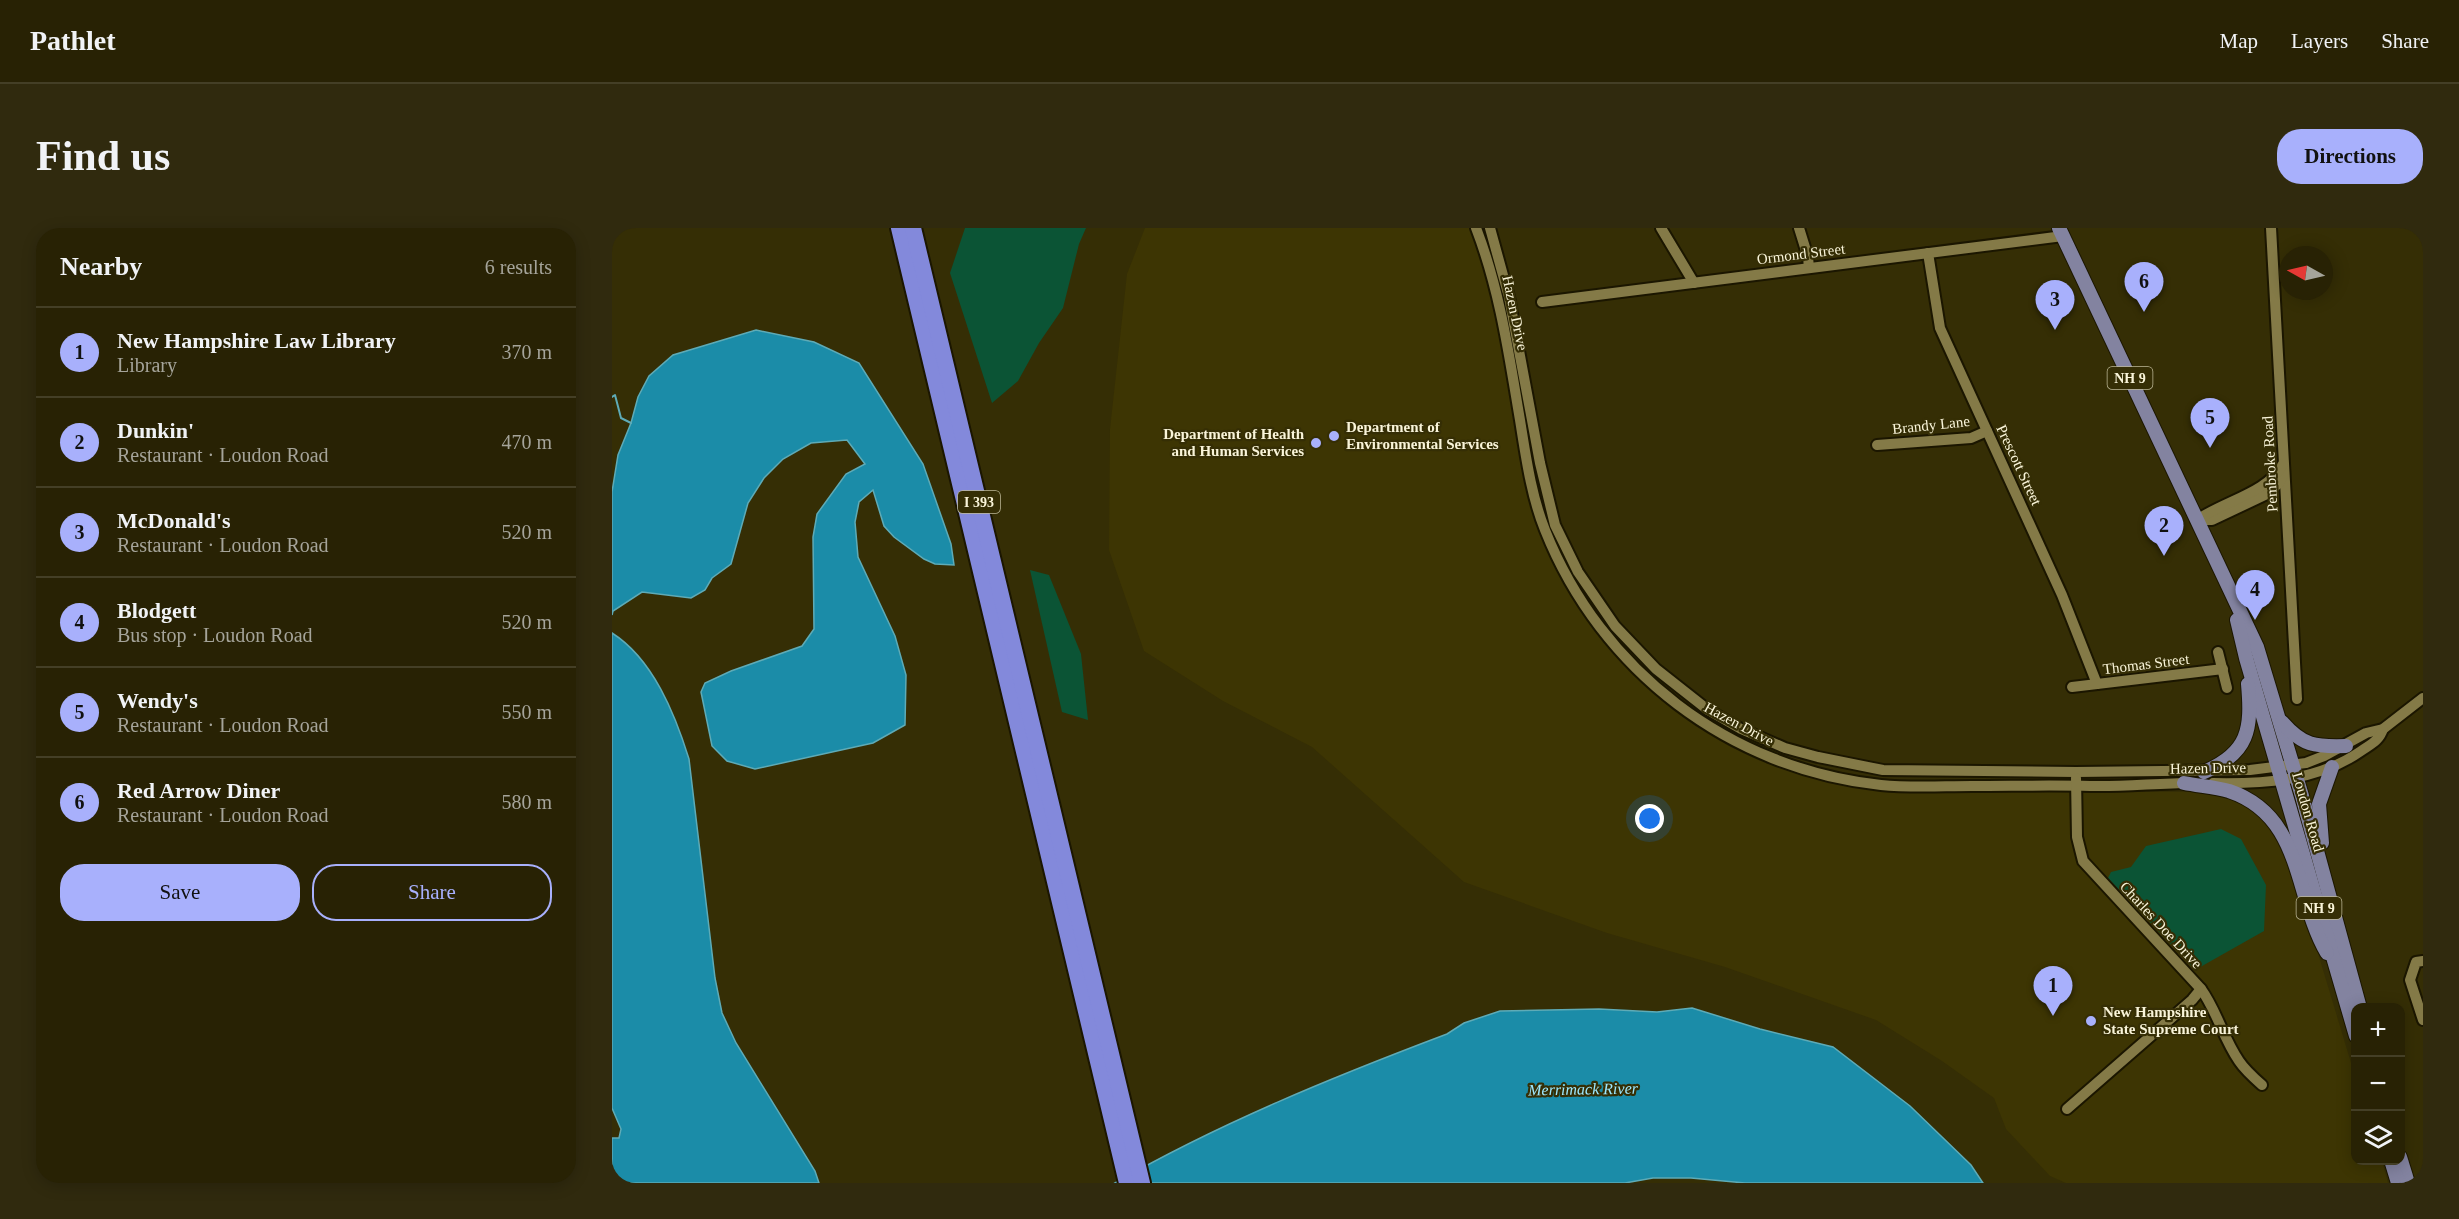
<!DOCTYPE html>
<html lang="en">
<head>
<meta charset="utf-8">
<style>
	:root { --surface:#282204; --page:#302a0e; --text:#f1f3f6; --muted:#a5a49a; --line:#443f26; --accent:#a8b0fc }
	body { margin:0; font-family:"Times New Roman",serif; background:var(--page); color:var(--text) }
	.controls { position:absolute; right:18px; bottom:18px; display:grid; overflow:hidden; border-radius:12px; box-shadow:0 3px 15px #0003 }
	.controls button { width:54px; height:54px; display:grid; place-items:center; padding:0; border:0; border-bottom:2px solid var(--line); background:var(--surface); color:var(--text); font:30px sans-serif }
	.compass { position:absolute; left:1667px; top:18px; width:54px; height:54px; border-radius:50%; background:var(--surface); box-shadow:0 3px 15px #0003; rotate:278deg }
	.you { position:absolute; left:1038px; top:591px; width:21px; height:21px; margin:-15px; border:4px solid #fff; border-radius:50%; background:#1a73e8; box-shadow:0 0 0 9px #1a73e833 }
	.badge { display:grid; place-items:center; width:39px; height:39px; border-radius:50%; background:var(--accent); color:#111; font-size:20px; font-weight:700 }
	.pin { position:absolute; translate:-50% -50px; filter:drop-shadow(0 2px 3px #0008) }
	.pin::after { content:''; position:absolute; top:32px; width:21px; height:18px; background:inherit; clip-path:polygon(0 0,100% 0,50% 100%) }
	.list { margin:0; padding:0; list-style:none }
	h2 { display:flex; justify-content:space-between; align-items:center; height:78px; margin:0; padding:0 24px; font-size:26px }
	h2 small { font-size:20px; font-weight:400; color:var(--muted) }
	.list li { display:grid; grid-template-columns:39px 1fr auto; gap:18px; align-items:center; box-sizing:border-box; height:90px; padding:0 24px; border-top:2px solid var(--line) }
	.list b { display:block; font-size:22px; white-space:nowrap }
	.list p { margin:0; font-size:20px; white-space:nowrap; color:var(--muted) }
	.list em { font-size:20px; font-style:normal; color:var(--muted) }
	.actions { display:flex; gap:12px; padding:18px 24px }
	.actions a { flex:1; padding:14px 0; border:2px solid var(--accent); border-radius:24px; text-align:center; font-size:21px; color:var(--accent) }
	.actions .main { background:var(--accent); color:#111 }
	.icon { flex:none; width:33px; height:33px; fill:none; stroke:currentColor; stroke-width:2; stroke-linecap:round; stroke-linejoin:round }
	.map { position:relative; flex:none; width:1811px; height:955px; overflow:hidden; border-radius:24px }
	header { display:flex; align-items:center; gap:36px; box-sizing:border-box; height:84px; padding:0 30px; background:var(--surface); border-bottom:2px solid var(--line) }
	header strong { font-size:28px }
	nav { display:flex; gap:33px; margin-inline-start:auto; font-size:21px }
	.intro { display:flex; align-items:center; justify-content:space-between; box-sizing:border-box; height:144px; padding:0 36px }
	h1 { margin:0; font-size:42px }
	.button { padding:15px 27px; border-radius:24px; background:var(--accent); color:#111; font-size:21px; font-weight:700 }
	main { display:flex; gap:36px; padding:0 36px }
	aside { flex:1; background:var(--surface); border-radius:24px; box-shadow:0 3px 15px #0003 }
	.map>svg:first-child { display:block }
	.built { fill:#3d3503 }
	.green { fill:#0b5435 }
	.water { fill:#1b8ca8; stroke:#5eabb7; stroke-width:1.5 }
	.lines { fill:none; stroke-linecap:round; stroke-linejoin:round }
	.stream { stroke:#5eabb7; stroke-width:2 }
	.minor-casing { stroke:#1b1600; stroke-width:14 }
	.major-casing { stroke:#1b1600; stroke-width:16 }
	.highway-casing { stroke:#1b1600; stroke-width:20 }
	.minor { stroke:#847a47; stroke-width:10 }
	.major { stroke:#8383a0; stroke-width:14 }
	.highway { stroke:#8389db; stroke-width:16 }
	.poi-dot { fill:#a8b0fc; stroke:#352e05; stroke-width:2 }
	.labels { text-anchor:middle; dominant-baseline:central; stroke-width:4.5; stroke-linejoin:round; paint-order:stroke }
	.shield { fill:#352e05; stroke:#beb999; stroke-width:1.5 }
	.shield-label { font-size:14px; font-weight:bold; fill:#f9f4d9 }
	.street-label { font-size:15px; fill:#f9f4d9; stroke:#352e05 }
	.poi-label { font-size:15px; font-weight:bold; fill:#f9f4d9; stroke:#352e05; text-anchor:start }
	.water-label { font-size:16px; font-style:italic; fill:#9de7fe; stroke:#352e05 }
</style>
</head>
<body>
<header>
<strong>Pathlet</strong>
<nav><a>Map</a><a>Layers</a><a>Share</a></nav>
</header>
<div class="intro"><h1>Find us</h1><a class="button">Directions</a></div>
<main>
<aside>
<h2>Nearby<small>6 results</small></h2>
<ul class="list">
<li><span class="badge">1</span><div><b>New Hampshire Law Library</b><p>Library</p></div><em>370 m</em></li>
<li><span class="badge">2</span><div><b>Dunkin'</b><p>Restaurant · Loudon Road</p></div><em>470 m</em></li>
<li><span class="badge">3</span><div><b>McDonald's</b><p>Restaurant · Loudon Road</p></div><em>520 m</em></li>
<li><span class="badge">4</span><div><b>Blodgett</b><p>Bus stop · Loudon Road</p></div><em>520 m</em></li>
<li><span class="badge">5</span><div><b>Wendy's</b><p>Restaurant · Loudon Road</p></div><em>550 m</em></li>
<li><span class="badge">6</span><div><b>Red Arrow Diner</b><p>Restaurant · Loudon Road</p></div><em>580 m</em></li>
</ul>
<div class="actions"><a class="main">Save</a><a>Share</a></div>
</aside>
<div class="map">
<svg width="1811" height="955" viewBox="0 0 1811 955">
	<rect width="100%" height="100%" fill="#352e05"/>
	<path class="built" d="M533 0H860L871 32 886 91 909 232 921 285 951 352 988 408 1021 447 1058 478 1091 502 1117 518 1174 542 1223 556 1247 560 1294 564H1600L1616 568 1651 588 1677 629 1743 848 1744 932 1770 933 1776 955H1454L1438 948 1394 901 1382 870 1330 833 1264 792 1113 739 995 705 852 654 700 519 611 473 532 423 497 322 498 201 515 46Z"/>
	<g class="green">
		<path d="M353 0H474L467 16 451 80 427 115 406 153 380 175 338 45Z"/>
		<path d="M418 342 437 347 469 426 476 492 450 484Z"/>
		<path d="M1609 601 1629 611 1654 657 1652 703 1583 742 1496 650 1499 644 1519 639 1534 618Z"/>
	</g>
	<g class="water">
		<path d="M144 102 202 114 247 135 311 236 339 316 342 337 323 336 312 331 282 309 272 298 261 262 247 274 243 294 246 329 283 408 294 447 293 497 261 515 143 541 115 533 100 518 89 464 93 455 119 443 190 418 202 401 201 309 205 286 234 246 253 236 235 212 199 215 171 231 152 250 136 275 119 336 100 350 93 362 79 370 30 364 1 383 0 387V264L6 227 19 195 26 169 37 148 61 127Z"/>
		<path d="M0 405C41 431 63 486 77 531L103 750 110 785 124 815 203 943 207 955H0V910H7L9 901 0 880Z"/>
		<path d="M1080 780 1148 801 1221 819 1298 878 1359 937 1371 955H1133L1079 950H1041L1013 955H503C608 895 721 849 835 806L852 795 888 783 987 781 1045 784Z"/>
	</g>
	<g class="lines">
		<path class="stream" d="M0 169 3 167 9 190 19 195"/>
		<defs>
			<g id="minor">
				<path d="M864 0C888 62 897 127 908 192 914 229 919 267 933 302 989 443 1118 541 1269 557 1299 560 1330 558 1360 558 1399 558 1439 557 1478 558 1511 559 1546 555 1579 555"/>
				<path d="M878 0 897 69 928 235 943 297 966 344 1003 398 1044 441 1096 482 1129 501 1173 520 1206 529 1271 542 1464 544 1638 542 1694 535 1712 528 1754 505 1771 501 1811 470"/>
				<path d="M1049 0 1082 55"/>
				<path d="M1187 0 1196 29 1197 40"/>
				<path d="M1659 0 1685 471"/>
				<path d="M1316 25 1328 100 1450 367 1485 456"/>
				<path d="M930 74 1451 8"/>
				<path d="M1265 217 1359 210 1375 203"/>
				<path d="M1584 292H1600L1655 266 1668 254 1672 245"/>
				<path d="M1585 292C1612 273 1656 265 1671 236"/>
				<path d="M1606 424 1615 460"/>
				<path d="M1460 459 1611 441"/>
				<path d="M1464 550 1465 609 1471 633 1589 761C1605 783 1611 810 1627 833 1633 842 1642 850 1650 857"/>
				<path d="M1601 555C1652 556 1706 553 1749 523 1759 516 1767 513 1771 501"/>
				<path d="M1811 733 1804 734 1798 752 1811 792"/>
				<path d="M1455 881 1580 772 1589 761"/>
			</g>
			<g id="major">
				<path d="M1447 0 1645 419 1690 568 1748 780"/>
				<path d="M1625 392 1634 430 1744 808"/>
				<path d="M1670 494C1691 518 1703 519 1734 518"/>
				<path d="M1592 544C1637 525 1640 501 1636 456"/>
				<path d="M1572 555C1587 558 1603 559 1617 563 1692 588 1682 669 1715 725"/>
				<path d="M1710 615 1707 576 1720 539"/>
				<path d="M1788 929 1796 955"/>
				<path d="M1779 932 1786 955"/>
			</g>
			<g id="highway">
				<path d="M287 0 515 955"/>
				<path d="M301 0 530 955"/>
			</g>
		</defs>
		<use href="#minor" class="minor-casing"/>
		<use href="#major" class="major-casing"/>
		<use href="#highway" class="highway-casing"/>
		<use href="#minor" class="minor"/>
		<use href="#major" class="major"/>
		<use href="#highway" class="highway"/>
	</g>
	<g class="poi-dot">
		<circle cx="722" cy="208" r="6"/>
		<circle cx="704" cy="215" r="6"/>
		<circle cx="1479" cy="793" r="6"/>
	</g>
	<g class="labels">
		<g class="shield">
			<rect x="1495.5" y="139" width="45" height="22" rx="4.5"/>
			<rect x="346" y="263" width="42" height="22" rx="4.5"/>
			<rect x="1684.5" y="669" width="45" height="22" rx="4.5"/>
		</g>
		<g class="shield-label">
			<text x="1518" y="150">NH 9</text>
			<text x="367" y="274">I 393</text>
			<text x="1707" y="680">NH 9</text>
		</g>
		<g class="street-label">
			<text transform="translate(1189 26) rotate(-7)">Ormond Street</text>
			<text transform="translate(903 85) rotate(78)">Hazen Drive</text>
			<text transform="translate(1319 197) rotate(-6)">Brandy Lane</text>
			<text transform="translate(1658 236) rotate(-93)">Pembroke Road</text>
			<text transform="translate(1407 237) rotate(65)">Prescott Street</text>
			<text transform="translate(1534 436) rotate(-7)">Thomas Street</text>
			<text transform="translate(1127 496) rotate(28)">Hazen Drive</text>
			<text transform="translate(1596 540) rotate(-1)">Hazen Drive</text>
			<text transform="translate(1696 584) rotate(74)">Loudon Road</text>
			<text transform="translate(1549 697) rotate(47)">Charles Doe Drive</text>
		</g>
		<g class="poi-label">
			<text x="734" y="199">Department of<tspan x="734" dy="17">Environmental Services</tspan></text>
			<text x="692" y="206" text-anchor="end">Department of Health<tspan x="692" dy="17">and Human Services</tspan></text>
			<text x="1491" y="784">New Hampshire<tspan x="1491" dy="17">State Supreme Court</tspan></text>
		</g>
		<g class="water-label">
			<text transform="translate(971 861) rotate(-1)">Merrimack River</text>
		</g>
	</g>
</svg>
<div class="controls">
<button>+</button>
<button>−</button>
<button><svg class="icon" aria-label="layers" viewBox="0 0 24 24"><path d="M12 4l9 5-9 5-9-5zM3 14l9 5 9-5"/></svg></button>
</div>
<svg class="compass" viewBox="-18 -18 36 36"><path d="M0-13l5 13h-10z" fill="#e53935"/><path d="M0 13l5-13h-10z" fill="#a5a49a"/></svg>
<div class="you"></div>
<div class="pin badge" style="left:1441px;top:788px">1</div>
<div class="pin badge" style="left:1552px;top:328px">2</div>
<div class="pin badge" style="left:1443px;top:102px">3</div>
<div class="pin badge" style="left:1643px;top:392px">4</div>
<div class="pin badge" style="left:1598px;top:220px">5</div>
<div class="pin badge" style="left:1532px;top:84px">6</div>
</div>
</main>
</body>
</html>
